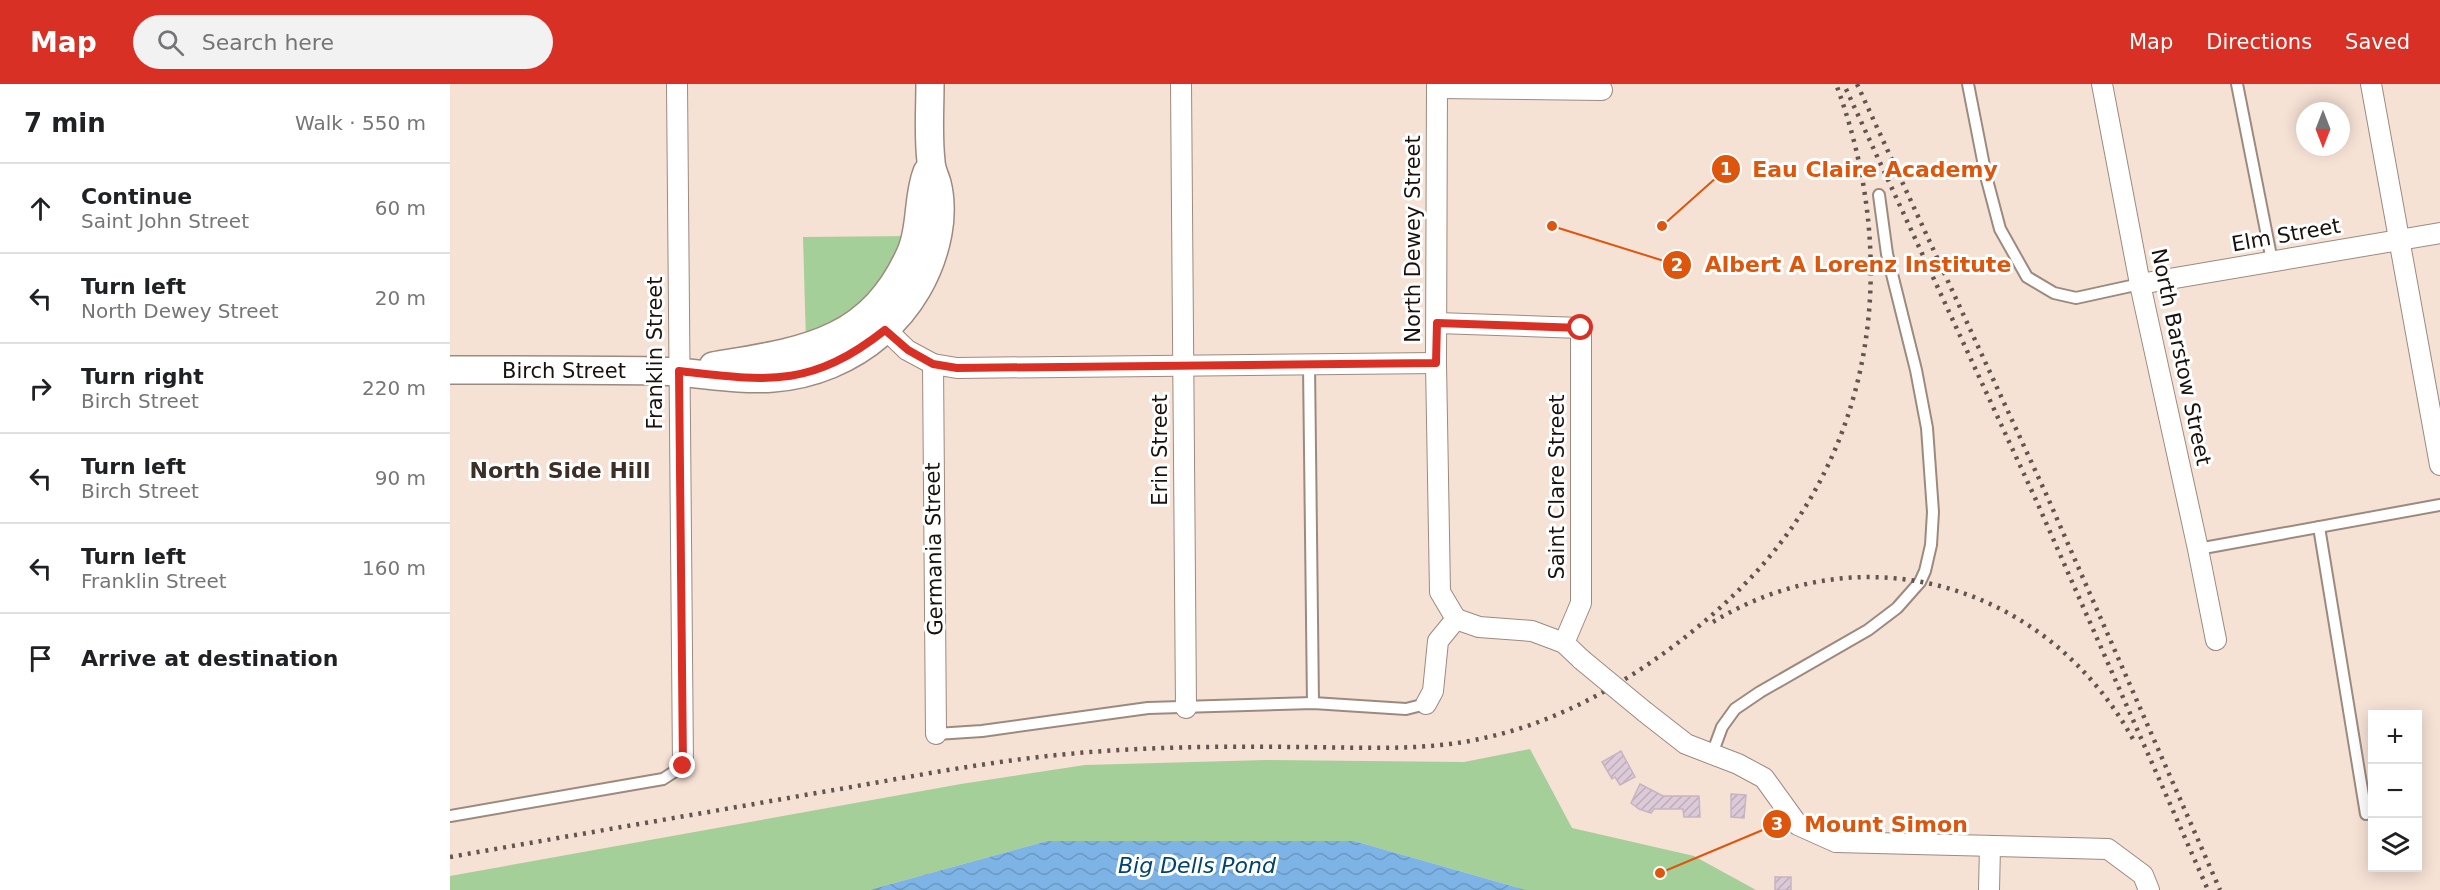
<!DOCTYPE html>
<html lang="en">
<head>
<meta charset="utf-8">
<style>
	:root { --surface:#fff; --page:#f2f2f2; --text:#202124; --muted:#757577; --line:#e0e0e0; --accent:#d93025 }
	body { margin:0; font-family:"DejaVu Sans",sans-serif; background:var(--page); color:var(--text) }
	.controls { position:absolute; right:18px; bottom:18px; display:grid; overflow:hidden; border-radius:0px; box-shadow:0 3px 15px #0003 }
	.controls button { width:54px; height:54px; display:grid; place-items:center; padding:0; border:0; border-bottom:2px solid var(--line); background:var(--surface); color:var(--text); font:30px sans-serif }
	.compass { position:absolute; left:1846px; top:18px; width:54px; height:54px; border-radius:50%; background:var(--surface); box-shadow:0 3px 15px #0003; rotate:180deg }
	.stop { position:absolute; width:18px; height:18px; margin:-14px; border:4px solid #d93025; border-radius:50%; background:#fff }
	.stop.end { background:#d93025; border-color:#fff; box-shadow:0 2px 6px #0008 }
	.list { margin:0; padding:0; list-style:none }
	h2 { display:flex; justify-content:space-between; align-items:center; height:78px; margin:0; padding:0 24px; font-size:26px }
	h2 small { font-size:20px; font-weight:400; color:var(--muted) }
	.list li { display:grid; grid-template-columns:39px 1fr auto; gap:18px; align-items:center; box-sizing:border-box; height:90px; padding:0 24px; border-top:2px solid var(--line) }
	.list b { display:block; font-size:22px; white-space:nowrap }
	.list p { margin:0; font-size:20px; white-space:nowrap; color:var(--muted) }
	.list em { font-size:20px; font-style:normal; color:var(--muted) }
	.icon { flex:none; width:33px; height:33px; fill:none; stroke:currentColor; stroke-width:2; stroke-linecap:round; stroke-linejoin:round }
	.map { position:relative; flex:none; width:1990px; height:806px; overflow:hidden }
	header { display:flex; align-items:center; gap:36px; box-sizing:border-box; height:84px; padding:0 30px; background:var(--accent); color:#fff }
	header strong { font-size:28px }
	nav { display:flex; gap:33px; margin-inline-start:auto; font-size:21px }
	.search { width:420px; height:54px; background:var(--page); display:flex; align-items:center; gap:15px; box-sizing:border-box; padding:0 21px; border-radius:33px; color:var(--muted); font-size:22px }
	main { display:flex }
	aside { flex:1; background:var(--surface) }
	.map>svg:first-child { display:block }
	.park { fill:#a4cf98 }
	.water { fill:url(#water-waves) }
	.building { fill:url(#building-hatch); stroke:#c6b4c2; stroke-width:1.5 }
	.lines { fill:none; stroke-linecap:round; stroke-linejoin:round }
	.lane-casing { stroke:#9d8a7f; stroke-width:14 }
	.street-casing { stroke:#9d8a7f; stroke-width:22 }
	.secondary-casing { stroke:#9d8a7f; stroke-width:30 }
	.lane { stroke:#fff; stroke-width:10 }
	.street { stroke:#fff; stroke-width:20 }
	.secondary { stroke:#fff; stroke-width:27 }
	.rail { stroke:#61554f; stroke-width:4.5; stroke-dasharray:3 6; stroke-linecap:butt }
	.street-bridge-casing { stroke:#9d8a7f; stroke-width:22; stroke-linecap:butt }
	.street-bridge { stroke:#fff; stroke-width:20 }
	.route { stroke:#d93025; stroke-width:8 }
	.labels { text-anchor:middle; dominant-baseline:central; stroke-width:6; stroke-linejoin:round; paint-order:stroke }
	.street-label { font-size:21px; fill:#18110d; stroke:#fff }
	.neighbourhood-label { font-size:22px; font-weight:bold; fill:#3e2f26; stroke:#fff }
	.water-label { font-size:22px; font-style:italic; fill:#004370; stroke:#fff }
	.leader { fill:none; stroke:#de550c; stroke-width:2 }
	.callout-dot { fill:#de550c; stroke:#fff; stroke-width:2 }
	.mark-label { font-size:18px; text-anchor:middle; font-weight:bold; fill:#fff }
	.callout-label { font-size:22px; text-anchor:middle; font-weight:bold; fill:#de550c; stroke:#fff; stroke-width:6; stroke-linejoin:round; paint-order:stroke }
</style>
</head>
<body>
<header>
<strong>Map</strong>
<div class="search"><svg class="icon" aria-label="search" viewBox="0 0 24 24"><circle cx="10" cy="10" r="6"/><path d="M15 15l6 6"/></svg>Search here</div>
<nav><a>Map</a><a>Directions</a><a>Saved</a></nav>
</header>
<main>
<aside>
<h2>7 min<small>Walk · 550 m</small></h2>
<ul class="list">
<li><svg class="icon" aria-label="ahead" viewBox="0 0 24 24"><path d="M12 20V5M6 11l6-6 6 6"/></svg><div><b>Continue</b><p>Saint John Street</p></div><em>60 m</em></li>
<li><svg class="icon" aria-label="left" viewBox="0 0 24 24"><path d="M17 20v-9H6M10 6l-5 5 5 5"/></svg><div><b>Turn left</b><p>North Dewey Street</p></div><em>20 m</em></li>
<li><svg class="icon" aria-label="right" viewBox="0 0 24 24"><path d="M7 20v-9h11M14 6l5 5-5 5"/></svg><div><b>Turn right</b><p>Birch Street</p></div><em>220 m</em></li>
<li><svg class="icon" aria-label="left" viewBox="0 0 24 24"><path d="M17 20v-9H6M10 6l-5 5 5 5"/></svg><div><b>Turn left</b><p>Birch Street</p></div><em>90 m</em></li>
<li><svg class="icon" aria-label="left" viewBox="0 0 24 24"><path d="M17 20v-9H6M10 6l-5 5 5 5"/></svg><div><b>Turn left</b><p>Franklin Street</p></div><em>160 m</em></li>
<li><svg class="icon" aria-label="arrive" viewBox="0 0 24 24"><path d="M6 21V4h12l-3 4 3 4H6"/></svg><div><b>Arrive at destination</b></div></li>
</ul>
</aside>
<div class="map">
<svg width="1990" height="806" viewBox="0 0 1990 806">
	<defs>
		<pattern id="water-waves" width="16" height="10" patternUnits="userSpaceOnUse" patternTransform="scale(1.5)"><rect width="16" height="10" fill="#7db3e5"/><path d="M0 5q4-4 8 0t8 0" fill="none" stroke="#6b99c3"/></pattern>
		<pattern id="building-hatch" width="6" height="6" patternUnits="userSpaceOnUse" patternTransform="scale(1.5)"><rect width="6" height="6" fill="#ddcad9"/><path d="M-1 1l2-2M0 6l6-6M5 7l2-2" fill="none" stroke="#bdacb9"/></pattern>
	</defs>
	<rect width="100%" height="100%" fill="#f6e1d5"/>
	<g class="park">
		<path d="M459 152 430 206 356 257 353 153Z"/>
		<path d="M1080 665 1122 744 1244 772 1306 806H1076L904 757H597L419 806H0V792L511 700 635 681 816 676 1014 678Z"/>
	</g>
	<path class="water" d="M597 757H904L1076 806H419Z"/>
	<g class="building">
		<path d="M1171 667 1185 693 1170 701 1165 693 1162 695 1152 678Z"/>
		<path d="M1190 700 1213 712H1249L1250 733H1234L1233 725H1204L1201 729 1189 725 1181 719Z"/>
		<path d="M1281 710 1296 711 1294 734 1281 733Z"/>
		<rect x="1325" y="793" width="16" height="13"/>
	</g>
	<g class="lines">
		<defs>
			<g id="lane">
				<path d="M1518 0 1536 92 1550 145 1577 193 1604 209 1626 214 1690 200"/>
				<path d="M1787 0 1822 177"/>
				<path d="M859 281 863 619"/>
				<path d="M1869 443 1916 730"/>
				<path d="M1748 465 1990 421"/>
				<path d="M486 650 532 647 698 624 863 619 956 625 976 620"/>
				<path d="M1262 670 1272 643 1285 625 1310 608 1418 546 1447 524 1470 498 1475 487 1481 461 1483 428 1477 344 1466 286 1437 170 1429 111"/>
				<path d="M0 732 213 695 233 682"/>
			</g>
			<g id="street">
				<path d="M227 0 233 682"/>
				<path d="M731 0 736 624"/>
				<path d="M987 0 986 279 990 508 1006 535"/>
				<path d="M1652 0 1690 200 1748 465 1766 556"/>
				<path d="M1921 0 1990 381"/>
				<path d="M987 4 1152 6"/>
				<path d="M1690 200 1990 149"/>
				<path d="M426 236 457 266 483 280 507 284 986 279"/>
				<path d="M987 239 1131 244V519L1114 559"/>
				<path d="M483 280 486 650"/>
				<path d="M1006 535 1029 543 1082 547 1114 559 1132 576"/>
				<path d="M976 620 983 607 988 557 1006 535"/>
				<path d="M1195 628 1236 660 1288 680 1314 694 1348 741 1386 758 1658 765 1693 791 1699 806"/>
				<path d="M1539 806 1540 762"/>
			</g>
			<g id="secondary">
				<path d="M263 282C351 267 420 261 461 168 472 142 467 113 477 88"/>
				<path d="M0 286C70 286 140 286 209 287 247 288 285 297 323 294 404 288 473 230 488 149 491 134 491 114 487 99 485 92 481 85 481 77 478 52 480 25 480 0"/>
			</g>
		</defs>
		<use href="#lane" class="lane-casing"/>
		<use href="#street" class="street-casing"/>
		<use href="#secondary" class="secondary-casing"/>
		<use href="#lane" class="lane"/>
		<use href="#street" class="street"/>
		<use href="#secondary" class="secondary"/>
		<g class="rail">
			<path d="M1407 0 1597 412 1770 806"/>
			<path d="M1396 5 1586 416 1758 806"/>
			<path d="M1263 538C1416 445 1599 502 1684 657"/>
			<path d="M0 773C118 752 237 732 355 711 433 698 511 682 589 673 675 663 759 662 845 663 908 663 973 668 1034 654 1103 639 1164 606 1221 564 1269 528 1313 487 1347 436 1434 305 1440 145 1386 0"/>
		</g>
		<defs>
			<path id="street-bridge" d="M1132 576 1195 628"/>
		</defs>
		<use href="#street-bridge" class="street-bridge-casing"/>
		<use href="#street-bridge" class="street-bridge"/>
	</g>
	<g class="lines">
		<path class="route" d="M233 682 229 287C317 297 360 305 435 246L458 266 483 280 507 284 986 279 987 239 1131 244"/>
	</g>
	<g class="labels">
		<g class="street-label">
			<text transform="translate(1836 151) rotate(-10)">Elm Street</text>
			<text transform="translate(963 155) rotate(-90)">North Dewey Street</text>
			<text transform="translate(205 269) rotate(-90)">Franklin Street</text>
			<text transform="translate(1731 273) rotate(78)">North Barstow Street</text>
			<text x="114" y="287">Birch Street</text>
			<text transform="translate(710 366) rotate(-90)">Erin Street</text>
			<text transform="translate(1107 403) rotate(-90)">Saint Clare Street</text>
			<text transform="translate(484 465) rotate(-91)">Germania Street</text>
		</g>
		<g class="neighbourhood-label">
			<text x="110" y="386">North Side Hill</text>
		</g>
		<g class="water-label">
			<text x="747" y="781">Big Dells Pond</text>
		</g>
	</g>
	<path class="leader" d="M1212 142L1276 85M1102 142L1227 181M1210 789L1327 740"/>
	<g class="callout-dot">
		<circle cx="1212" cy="142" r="6"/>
		<circle cx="1102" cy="142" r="6"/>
		<circle cx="1210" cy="789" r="6"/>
		<circle cx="1276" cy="85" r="15"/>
		<circle cx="1227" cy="181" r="15"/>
		<circle cx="1327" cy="740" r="15"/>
	</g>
	<g class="mark-label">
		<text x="1276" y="91">1</text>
		<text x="1227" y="187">2</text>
		<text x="1327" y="746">3</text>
	</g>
	<g class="callout-label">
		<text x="1425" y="93">Eau Claire Academy</text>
		<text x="1408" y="188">Albert A Lorenz Institute</text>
		<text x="1436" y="748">Mount Simon</text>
	</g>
</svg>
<div class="controls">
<button>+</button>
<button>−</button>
<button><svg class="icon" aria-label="layers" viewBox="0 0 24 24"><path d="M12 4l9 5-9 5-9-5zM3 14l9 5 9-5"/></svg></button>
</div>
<svg class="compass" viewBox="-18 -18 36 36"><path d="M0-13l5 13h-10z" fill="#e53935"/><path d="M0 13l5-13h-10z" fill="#757577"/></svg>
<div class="stop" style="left:1131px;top:244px"></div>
<div class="stop end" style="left:233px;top:682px"></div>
</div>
</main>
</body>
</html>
